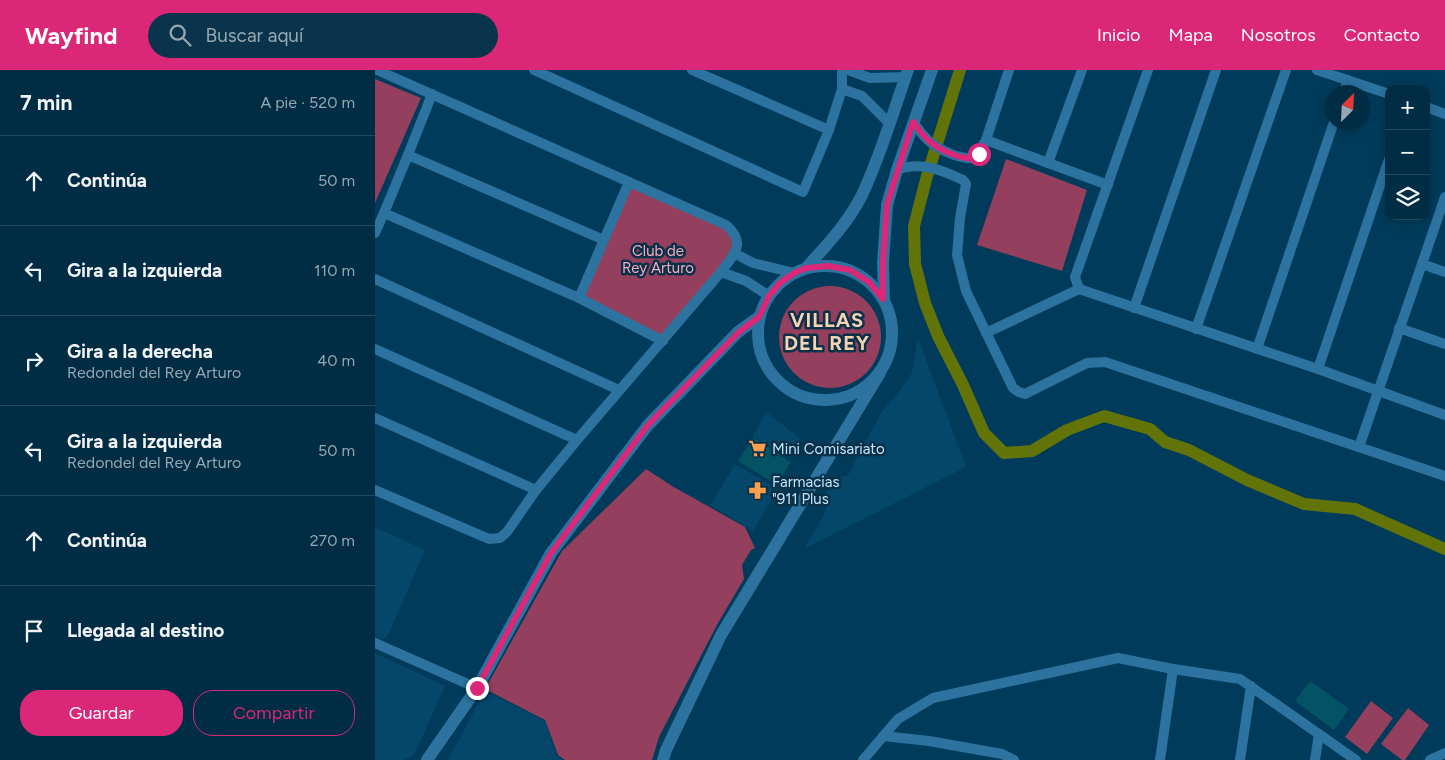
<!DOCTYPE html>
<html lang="es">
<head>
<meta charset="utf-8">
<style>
	:root { --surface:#002c44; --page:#0a344b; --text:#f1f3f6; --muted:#95a7b2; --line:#22485d; --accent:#db2777 }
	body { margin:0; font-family:Figtree,sans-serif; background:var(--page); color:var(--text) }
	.controls { position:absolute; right:15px; top:15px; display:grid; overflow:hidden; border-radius:10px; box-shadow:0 2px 12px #0003 }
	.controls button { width:45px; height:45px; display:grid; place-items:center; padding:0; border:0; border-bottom:1px solid var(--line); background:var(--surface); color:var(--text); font:25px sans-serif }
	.compass { position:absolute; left:950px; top:15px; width:45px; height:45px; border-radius:50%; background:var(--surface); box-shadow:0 2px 12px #0003; rotate:24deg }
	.stop { position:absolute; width:15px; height:15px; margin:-11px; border:4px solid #db2777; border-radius:50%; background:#fff }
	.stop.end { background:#db2777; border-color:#fff; box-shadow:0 1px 5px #0008 }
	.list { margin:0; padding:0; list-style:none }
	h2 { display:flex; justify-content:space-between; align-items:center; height:65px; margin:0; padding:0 20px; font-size:21px }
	h2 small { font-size:16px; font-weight:400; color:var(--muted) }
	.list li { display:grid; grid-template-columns:32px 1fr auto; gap:15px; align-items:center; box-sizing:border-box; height:90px; padding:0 20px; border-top:1px solid var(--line) }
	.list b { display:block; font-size:19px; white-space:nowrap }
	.list p { margin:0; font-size:16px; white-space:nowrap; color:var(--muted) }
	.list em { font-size:16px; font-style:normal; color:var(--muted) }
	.actions { display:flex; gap:10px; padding:15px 20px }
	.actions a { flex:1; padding:11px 0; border:1px solid var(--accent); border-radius:20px; text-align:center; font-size:18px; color:var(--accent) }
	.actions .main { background:var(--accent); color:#fff }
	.icon { flex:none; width:28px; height:28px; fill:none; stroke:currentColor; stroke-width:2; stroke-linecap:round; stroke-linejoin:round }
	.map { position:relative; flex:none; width:1070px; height:690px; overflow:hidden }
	header { display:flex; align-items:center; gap:30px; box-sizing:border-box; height:70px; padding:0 25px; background:var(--accent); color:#fff }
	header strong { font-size:24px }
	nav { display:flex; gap:28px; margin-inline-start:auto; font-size:18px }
	.search { width:350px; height:45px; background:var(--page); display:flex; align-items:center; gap:12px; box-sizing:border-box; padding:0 18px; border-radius:28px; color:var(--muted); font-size:19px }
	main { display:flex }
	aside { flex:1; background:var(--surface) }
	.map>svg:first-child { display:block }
	.built { fill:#04476b }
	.green { fill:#933f5d }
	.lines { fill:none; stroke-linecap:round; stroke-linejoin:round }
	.canal { stroke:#627408; stroke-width:12 }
	.building { fill:#045365 }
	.minor { stroke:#2c739f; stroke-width:10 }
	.tertiary { stroke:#2c739f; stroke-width:12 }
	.route { stroke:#db2777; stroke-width:6 }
	.labels { text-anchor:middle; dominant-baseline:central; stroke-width:5; stroke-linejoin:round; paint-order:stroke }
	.park-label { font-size:15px; fill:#f5abc1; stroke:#0a3147 }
	.poi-label { font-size:15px; fill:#c2e4fc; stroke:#0a3147; text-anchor:start }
	.district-label { font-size:20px; font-weight:bold; letter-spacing:1px; fill:#f9d2b3; stroke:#0a3147 }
</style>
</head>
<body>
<header>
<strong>Wayfind</strong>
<div class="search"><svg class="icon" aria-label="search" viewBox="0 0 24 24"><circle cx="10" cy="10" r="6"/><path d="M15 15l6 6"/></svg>Buscar aquí</div>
<nav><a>Inicio</a><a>Mapa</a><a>Nosotros</a><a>Contacto</a></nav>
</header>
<main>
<aside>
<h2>7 min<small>A pie · 520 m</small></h2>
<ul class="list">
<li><svg class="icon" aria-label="ahead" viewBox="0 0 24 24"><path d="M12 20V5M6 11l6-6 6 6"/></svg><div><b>Continúa</b></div><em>50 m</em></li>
<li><svg class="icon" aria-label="left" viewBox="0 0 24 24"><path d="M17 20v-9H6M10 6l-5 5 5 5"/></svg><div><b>Gira a la izquierda</b></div><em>110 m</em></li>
<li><svg class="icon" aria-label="right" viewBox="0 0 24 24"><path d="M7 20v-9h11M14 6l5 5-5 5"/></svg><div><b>Gira a la derecha</b><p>Redondel del Rey Arturo</p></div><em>40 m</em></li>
<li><svg class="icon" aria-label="left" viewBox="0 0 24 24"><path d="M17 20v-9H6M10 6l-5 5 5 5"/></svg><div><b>Gira a la izquierda</b><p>Redondel del Rey Arturo</p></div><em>50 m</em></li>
<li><svg class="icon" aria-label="ahead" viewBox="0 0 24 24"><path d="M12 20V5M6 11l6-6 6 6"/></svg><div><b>Continúa</b></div><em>270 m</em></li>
<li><svg class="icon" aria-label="arrive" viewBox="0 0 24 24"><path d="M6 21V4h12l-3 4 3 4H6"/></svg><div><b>Llegada al destino</b></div></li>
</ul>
<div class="actions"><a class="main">Guardar</a><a>Compartir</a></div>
</aside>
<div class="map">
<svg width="1070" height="690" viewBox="0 0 1070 690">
	<rect width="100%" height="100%" fill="#003b5b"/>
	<g class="built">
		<path d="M543 268 591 397 429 479 451 441 452 421 462 409 473 405 506 343 519 328 537 303Z"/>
		<path d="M391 342 426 369 414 389 378 366Z"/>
		<path d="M360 394 403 419 378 461 336 435Z"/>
		<path d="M0 457 50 480 15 561 11 568 4 570 0 568Z"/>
		<path d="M0 583 70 616 39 685 28 690H0Z"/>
		<path d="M110 621 170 651 182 686 188 690H73Z"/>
	</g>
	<g class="green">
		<path d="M0 9 46 28 0 133Z"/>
		<path d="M631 89 712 120 687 201 602 175Z"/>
		<path d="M254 112 360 162 359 183 288 271 204 228Z"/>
		<circle cx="455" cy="267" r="51"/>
		<path d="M271 399 297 416 370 457 380 478 376 480 367 495 369 509 343 553 284 667 277 690H190L183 685 170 650 110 619 187 481Z"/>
		<path d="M996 631 1018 648 992 684 970 667Z"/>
		<path d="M1033 638 1054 655 1030 690H1027L1006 674Z"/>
	</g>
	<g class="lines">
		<path class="canal" d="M585 0 552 106 539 156 540 194 550 233 563 266 588 315 609 363 629 383 657 381 692 360 729 346 775 359 790 372 814 380 872 410 929 434 980 439 1070 479"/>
	</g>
	<g class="building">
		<path d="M378 367 416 392 402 415 363 391Z"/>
		<path d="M935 611 974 639 959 660 920 631Z"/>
	</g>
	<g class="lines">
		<g class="minor">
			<path d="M159 0 428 122 454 60 467 19V0"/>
			<path d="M317 0 454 60"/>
			<path d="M473 0 495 8 531 7"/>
			<path d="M942 0 1014 24"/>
			<path d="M467 19 487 26 515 54"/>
			<path d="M969 22 973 10"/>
			<path d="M57 24 33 85 229 170"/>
			<path d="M1051 37 1070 44"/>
			<path d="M538 52C543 58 547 65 553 70 564 80 585 90 600 88L611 70 634 0"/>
			<path d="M611 70 733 115"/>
			<path d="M33 85 9 143 204 228"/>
			<path d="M673 93 707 0"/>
			<path d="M522 100C545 91 567 100 588 110L591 114 585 148 582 185 591 221 638 318 644 322 650 324 712 293 730 292 1070 406"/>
			<path d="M254 112 204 228 288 271"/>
			<path d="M0 163 9 143"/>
			<path d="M359 183 378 193 419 203"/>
			<path d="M1047 194 1070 202"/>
			<path d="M346 202 371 211 394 226"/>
			<path d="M0 209 244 320"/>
			<path d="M704 219 943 299 1070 345"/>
			<path d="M759 238 841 0"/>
			<path d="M1024 258 1070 274"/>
			<path d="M821 259 911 0"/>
			<path d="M611 263 704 219 700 207 773 0"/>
			<path d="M0 279 202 370"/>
			<path d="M882 279 959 52"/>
			<path d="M943 299 1014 89"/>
			<path d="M0 348 161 420"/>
			<path d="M984 377 1070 127"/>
			<path d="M0 420 114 469 125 468 132 462 161 420 202 370 346 202C359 184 372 173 351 155L2 0"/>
			<path d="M0 573 102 618"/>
			<path d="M508 666 554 671 627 684 639 690"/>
			<path d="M488 690 523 649 558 628 743 588 798 599 865 609 981 690"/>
			<path d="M785 690 798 599"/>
			<path d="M865 690 876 616"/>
			<path d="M940 690 944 664"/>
			<path d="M1055 690 1070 683"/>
		</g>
		<g class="tertiary">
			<circle cx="450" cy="263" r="67"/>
			<path d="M431 198C451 176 473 153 487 125 506 85 518 42 533 0"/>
			<path d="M509 229 508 193 512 135 522 100 557 0"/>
			<path d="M52 690 102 618 176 483 273 355 363 262 384 247"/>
			<path d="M288 690 291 680 346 565 505 303"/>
		</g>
	</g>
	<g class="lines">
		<path class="route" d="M102 618 176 483 273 355 364 262 384 247 394 226 405 213 419 203 431 198 453 196 475 200 494 212 508 229V193L512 135 538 52C543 58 547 65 553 70 564 80 586 90 600 88L604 84"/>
	</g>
	<defs>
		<symbol id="supermarket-bare" viewBox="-9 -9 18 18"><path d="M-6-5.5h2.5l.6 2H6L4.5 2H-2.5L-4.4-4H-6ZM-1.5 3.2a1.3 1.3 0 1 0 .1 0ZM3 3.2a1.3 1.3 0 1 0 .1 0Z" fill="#fa9f4e" stroke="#0a3147" stroke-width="2.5" paint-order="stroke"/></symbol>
		<symbol id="pharmacy-bare" viewBox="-9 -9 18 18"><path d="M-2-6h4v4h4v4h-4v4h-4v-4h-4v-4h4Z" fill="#fa9f4e" stroke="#0a3147" stroke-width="2.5" paint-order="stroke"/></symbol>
	</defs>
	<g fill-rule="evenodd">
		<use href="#supermarket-bare" x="370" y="366" width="25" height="25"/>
		<use href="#pharmacy-bare" x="370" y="408" width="25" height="25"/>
	</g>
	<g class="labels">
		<g class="park-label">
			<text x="283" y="181">Club de<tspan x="283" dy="17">Rey Arturo</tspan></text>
		</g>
		<g class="poi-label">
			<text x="397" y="379">Mini Comisariato</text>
			<text x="397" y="412">Farmacias<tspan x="397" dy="17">"911 Plus</tspan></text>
		</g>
		<g class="district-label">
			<text x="452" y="250">VILLAS<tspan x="452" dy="23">DEL REY</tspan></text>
		</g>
	</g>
</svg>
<div class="controls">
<button>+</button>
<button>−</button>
<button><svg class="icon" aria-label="layers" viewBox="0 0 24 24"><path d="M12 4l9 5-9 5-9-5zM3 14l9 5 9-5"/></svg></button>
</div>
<svg class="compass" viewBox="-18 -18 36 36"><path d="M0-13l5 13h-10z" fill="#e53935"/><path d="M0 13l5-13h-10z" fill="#95a7b2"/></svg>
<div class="stop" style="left:604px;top:84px"></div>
<div class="stop end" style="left:102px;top:618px"></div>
</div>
</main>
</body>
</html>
